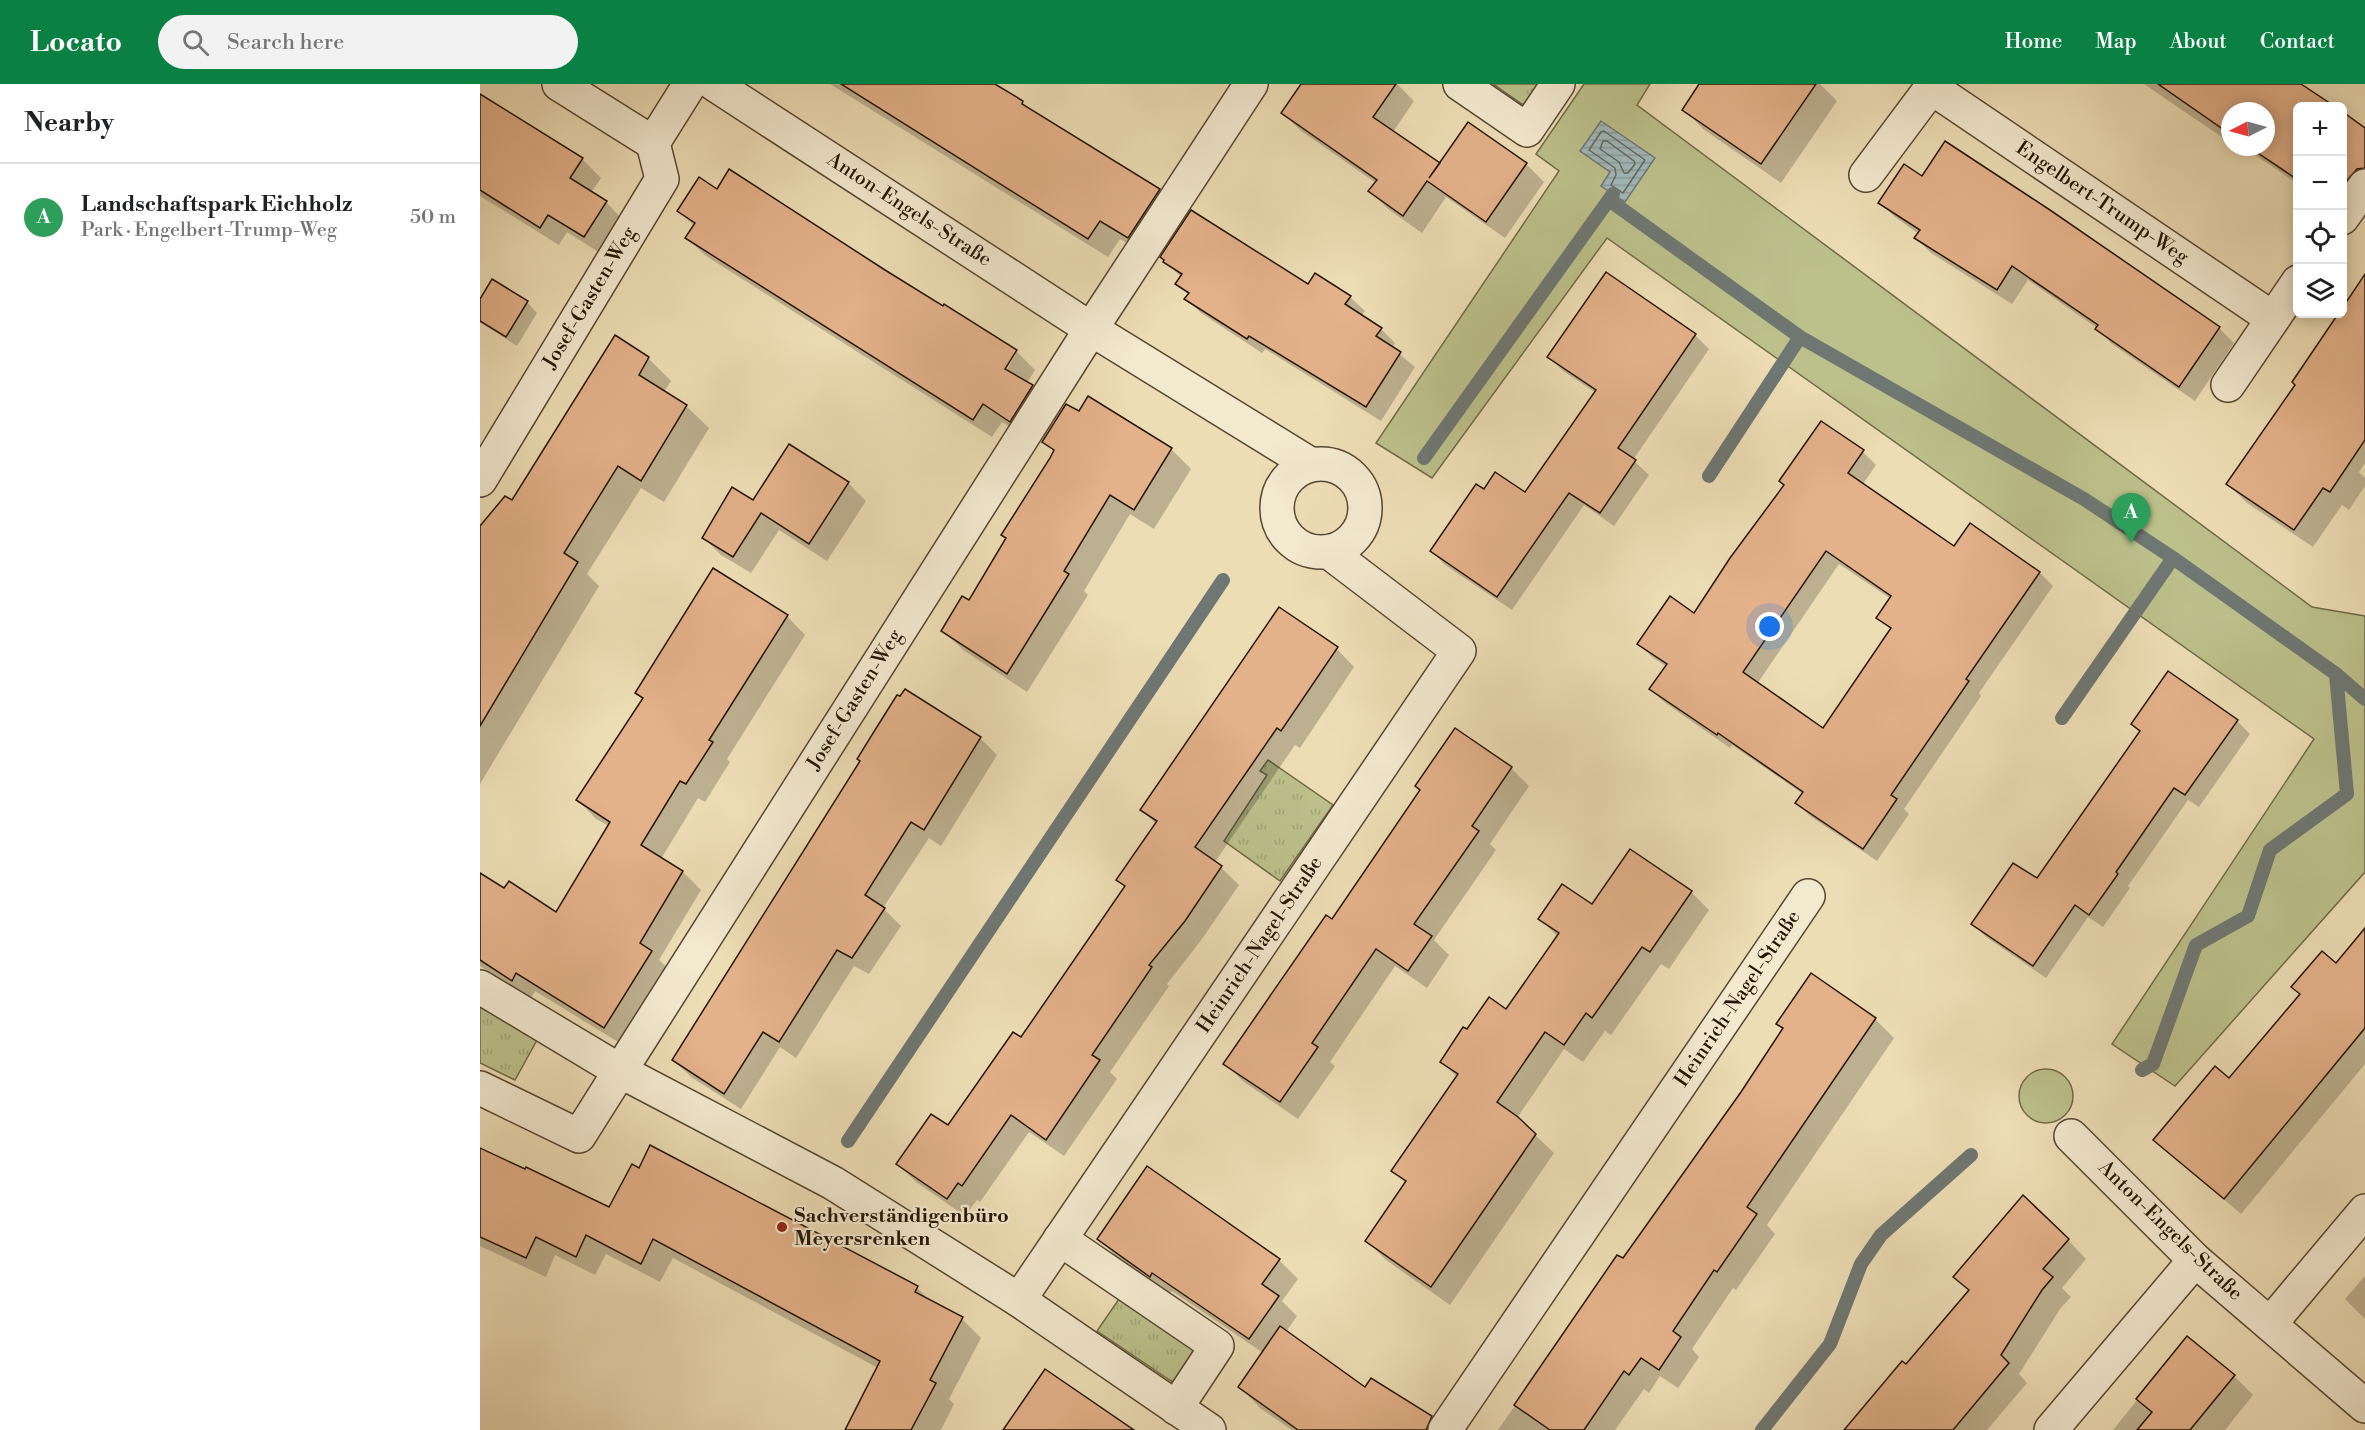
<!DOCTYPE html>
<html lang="en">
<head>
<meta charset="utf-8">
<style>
	:root { --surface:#fff; --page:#f2f2f2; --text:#202124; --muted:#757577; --line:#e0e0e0; --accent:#0b8043 }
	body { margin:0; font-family:"Libre Bodoni",serif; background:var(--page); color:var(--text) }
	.controls { position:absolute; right:18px; top:18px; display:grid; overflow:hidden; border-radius:9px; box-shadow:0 3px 15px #0003 }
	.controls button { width:54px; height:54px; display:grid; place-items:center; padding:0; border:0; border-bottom:2px solid var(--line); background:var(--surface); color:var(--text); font:30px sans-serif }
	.compass { position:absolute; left:1741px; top:18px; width:54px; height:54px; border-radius:50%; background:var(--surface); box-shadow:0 3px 15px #0003; rotate:264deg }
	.you { position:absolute; left:1290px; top:543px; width:21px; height:21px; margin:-15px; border:4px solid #fff; border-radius:50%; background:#1a73e8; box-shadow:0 0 0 9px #1a73e833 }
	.badge { display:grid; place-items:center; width:39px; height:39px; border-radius:50%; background:var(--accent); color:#fff; font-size:20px; font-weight:700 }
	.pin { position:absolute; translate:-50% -50px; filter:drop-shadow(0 2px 3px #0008) }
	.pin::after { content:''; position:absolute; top:32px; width:21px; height:18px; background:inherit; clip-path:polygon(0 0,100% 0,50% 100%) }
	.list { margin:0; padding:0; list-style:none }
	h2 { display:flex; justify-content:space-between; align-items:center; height:78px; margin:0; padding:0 24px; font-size:26px }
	h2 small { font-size:20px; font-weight:400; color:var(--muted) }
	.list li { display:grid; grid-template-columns:39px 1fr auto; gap:18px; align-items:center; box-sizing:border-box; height:108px; padding:0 24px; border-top:2px solid var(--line) }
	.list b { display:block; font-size:22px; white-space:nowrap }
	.list p { margin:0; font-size:20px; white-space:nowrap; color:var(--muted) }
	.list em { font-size:20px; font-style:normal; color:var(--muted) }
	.icon { flex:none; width:33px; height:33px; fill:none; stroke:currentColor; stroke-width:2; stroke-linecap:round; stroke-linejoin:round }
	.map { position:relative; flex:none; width:1885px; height:1346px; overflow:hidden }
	header { display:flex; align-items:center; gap:36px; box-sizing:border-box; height:84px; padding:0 30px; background:var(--accent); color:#fff }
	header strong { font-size:28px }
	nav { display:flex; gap:33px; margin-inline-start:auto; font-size:21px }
	.search { width:420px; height:54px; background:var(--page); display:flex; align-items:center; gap:15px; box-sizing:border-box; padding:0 21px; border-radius:33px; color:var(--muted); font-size:22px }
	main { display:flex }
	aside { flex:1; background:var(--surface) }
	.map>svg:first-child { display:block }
	.grass { fill:url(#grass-tufts); stroke:#706a48; stroke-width:1.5 }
	.green { fill:#bcc08b; stroke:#706a48; stroke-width:1.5 }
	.water { fill:url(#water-rules); stroke:#6f7772; stroke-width:1.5 }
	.shadow { fill:#0003; fill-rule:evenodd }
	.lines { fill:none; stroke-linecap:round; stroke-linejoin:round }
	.shore { stroke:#626660; stroke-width:1.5 }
	.stream { stroke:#6f7772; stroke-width:14 }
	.building { fill:#e3b18a; stroke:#251506; stroke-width:1.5; fill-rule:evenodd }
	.minor-casing { stroke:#574732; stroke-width:36 }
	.minor { stroke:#f3e9cf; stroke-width:33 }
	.poi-dot { fill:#8f2418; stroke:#f3e9cf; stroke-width:2 }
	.labels { text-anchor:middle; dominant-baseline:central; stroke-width:4.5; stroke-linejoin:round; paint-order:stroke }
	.street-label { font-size:20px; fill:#251506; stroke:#f3e9cf }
	.poi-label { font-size:20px; font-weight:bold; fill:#251506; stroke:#f3e9cf; text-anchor:start }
</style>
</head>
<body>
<header>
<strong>Locato</strong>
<div class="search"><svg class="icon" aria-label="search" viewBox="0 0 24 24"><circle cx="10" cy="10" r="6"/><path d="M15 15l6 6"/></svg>Search here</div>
<nav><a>Home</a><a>Map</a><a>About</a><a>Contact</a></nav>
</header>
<main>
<aside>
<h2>Nearby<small></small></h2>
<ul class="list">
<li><span class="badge" style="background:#2e9e5b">A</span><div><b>Landschaftspark Eichholz</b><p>Park · Engelbert-Trump-Weg</p></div><em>50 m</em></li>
</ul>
</aside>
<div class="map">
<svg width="1885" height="1346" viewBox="0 0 1885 1346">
	<defs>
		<pattern id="grass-tufts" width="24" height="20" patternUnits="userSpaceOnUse" patternTransform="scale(1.5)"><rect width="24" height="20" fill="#bcc08b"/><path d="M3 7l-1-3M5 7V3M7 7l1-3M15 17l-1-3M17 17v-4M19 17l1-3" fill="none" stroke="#a1a476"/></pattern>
		<pattern id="water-rules" width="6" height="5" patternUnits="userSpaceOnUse" patternTransform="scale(1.5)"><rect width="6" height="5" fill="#a0b8ba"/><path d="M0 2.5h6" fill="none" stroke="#8a9d9e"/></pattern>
	</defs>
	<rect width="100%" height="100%" fill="#edddb5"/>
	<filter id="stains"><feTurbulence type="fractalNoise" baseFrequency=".00333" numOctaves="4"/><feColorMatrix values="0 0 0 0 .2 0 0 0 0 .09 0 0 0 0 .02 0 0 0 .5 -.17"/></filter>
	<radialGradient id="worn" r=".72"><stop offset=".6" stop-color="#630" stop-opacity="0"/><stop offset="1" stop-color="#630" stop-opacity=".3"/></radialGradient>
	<g class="grass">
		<path d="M1013 0H1061L1046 23Z"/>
		<path d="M788 676 853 721 800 797 744 757 787 691 780 687Z"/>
		<path d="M0 919 57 956 35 996 0 979Z"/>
		<path d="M641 1212 721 1266 697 1301 617 1247Z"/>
	</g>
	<g class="green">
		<path d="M1104 0H1170L1157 21 1832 523 1885 532V788L1695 1002 1632 960 1834 655 1127 154 952 394 896 359 1079 87 1056 70Z"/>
		<circle cx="1566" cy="1012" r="27"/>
	</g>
	<path class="water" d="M1121 37 1175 74 1145 118 1121 102 1130 88 1100 67Z"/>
	<g class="shadow">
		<path d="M350 0H512L542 19 551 27 679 106 698 125 668 172 640 155 628 173Z"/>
		<path d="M822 0H917L934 17 913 48 959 80H1046L1064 98 1025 154 966 113 942 149 908 125 890 107 896 99 821 47 803 29Z"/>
		<path d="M1221 0H1340L1357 17 1301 99 1223 45 1204 25Z"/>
		<path d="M1664 0H1819L1852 22H1818V100L1763 63H1786V27H1750L1749 58Z"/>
		<path d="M0 12 102 75 121 94 111 109 126 118 144 137 123 171 87 148 79 161 0 112Z"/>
		<path d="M1862 30 1885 49V114L1862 131Z"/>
		<path d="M1442 94 1569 127 1739 244 1754 259 1715 317 1632 260 1617 244 1548 196 1532 220 1451 169 1436 154 1439 150 1415 133 1400 118Z"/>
		<path d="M237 107 405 187 536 267 555 286 547 299 571 321 549 355 522 338 512 353 226 172 207 154 214 142 199 127ZM533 270H536L523 292 520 290Z"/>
		<path d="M685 177 828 202 835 191 870 213 885 227 881 232 901 245 915 259 912 264 935 283 901 337 785 265 782 269 721 229 706 215 709 211 697 199 701 193Z"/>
		<path d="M1885 193V379L1879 388 1885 394V402L1869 426 1862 421 1833 463 1767 419 1748 400 1817 301 1814 298 1860 230H1862V226Z"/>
		<path d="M0 218H47L57 229 37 262 0 238Z"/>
		<path d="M1215 251 1229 265 1153 376 1169 391 1134 442 1104 421 1032 526 965 481 952 467 1004 407 1045 410 1116 309 1083 287 1069 273Z"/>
		<path d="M168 274 191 297 184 308 206 322 229 344 184 418 161 404 107 490 119 502 0 700V445L33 418Z"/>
		<path d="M599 329 691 365 711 385 674 445 650 430 604 507 608 511 547 608 483 566 463 546 490 518 575 368 564 357Z"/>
		<path d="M1383 368 1396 381 1383 400 1475 464 1491 441 1560 489 1573 502 1499 609 1501 612 1424 725 1429 730 1397 777 1330 732 1317 719 1323 710 1252 661 1250 664 1184 618 1171 605 1187 583 1172 573 1159 560 1215 531ZM1359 480 1411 515 1398 533 1411 546 1343 646 1277 600Z"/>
		<path d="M368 399 386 417 347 477 299 446 271 489 241 471 224 454 274 418Z"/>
		<path d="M307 532 325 551 247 675 250 678 225 718 218 714 181 775 203 788 221 806 179 876 190 886 143 961 55 907 51 914 0 882V806H25L77 830 129 742 116 735 98 716 163 616 157 609Z"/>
		<path d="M857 565 874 583 820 664 815 661 735 778 759 801 722 855 687 900 689 902 630 988 637 995 584 1072 549 1048 500 1118 497 1116 485 1132 436 1098 418 1080 469 1043 541 955 646 804 638 796 676 740 662 726Z"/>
		<path d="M1757 637 1770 650 1719 723 1708 716 1648 802 1650 804 1623 843 1608 833 1566 894 1506 853 1493 840 1557 797 1661 648 1653 640Z"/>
		<path d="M500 654 517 671 461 762 449 754 403 824 421 842 389 890 374 882 316 974 300 963 261 1025 211 993 194 976Z"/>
		<path d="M1031 684 1049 702 1010 760 1016 766 954 856 969 871 947 904 915 882 850 978 855 982 818 1035 764 998 745 980 852 837Z"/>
		<path d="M1211 808 1229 826 1189 885 1181 880 1131 951 1125 947 1103 978 1084 965 1037 1034 1074 1069 970 1221 906 1176 887 1157 926 1100 913 1086 977 993 962 978 988 946 1027 927 1078 853 1060 835 1113 822Z"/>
		<path d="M1885 846V980L1761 1130 1675 1056 1749 996Z"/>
		<path d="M1395 935 1414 954 1287 1141 1295 1150 1256 1206 1253 1204 1212 1265 1219 1273 1198 1304 1180 1292 1169 1309 1164 1305 1135 1346H1018L1138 1173 1143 1177 1262 1009 1304 945 1298 940Z"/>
		<path d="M171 1063 437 1204 454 1220 482 1235 501 1254 469 1315 474 1320 461 1346H367L398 1284 193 1174 180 1198 126 1170 115 1191 75 1171 66 1193 0 1162V1065L130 1125 159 1086Z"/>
		<path d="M667 1084 799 1176 818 1195 802 1217 817 1232 806 1248 886 1305 937 1324 958 1346H812L780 1324 760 1303 783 1269 692 1207 689 1210 638 1174 619 1155Z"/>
		<path d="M1588 1156 1606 1175 1582 1204 1591 1213 1580 1225 1539 1290 1547 1299 1507 1346H1366L1427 1282 1490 1208 1475 1193Z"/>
		<path d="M1885 1192V1235L1865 1215Z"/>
		<path d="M1707 1254 1754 1292 1773 1311 1745 1346H1633Z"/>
	</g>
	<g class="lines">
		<g class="shore">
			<path d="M1124 47 1165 76 1143 109 1131 101 1136 91 1135 84 1109 66 1121 48Z"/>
			<path d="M1123 57H1127L1154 77 1155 80 1148 89H1144L1139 78 1120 65Z"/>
		</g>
		<g class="stream">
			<path d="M1129 116 1320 253 1604 415 1693 474 1856 590"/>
			<path d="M944 374 1133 110"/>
			<path d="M1229 392 1320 253"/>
			<path d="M1582 634 1693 474"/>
			<path d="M1662 986 1673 980 1716 861 1768 832 1790 766 1867 710 1856 590 1885 615"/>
			<path d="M368 1057 743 496"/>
			<path d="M1282 1346 1350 1260 1381 1180 1401 1151 1491 1071"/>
		</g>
	</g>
	<g class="building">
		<path d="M361 0H515L543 17 542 20 680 105 648 154 620 137 608 155Z"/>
		<path d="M821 0H916L893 33 960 79 949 94 988 38 1047 79 1006 138 947 97 923 132 888 107 897 96 801 29Z"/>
		<path d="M1219 0H1336L1281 80 1202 26Z"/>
		<path d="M1678 0H1821L1854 22H1818V96L1769 63H1786V27H1750V50Z"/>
		<path d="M0 10 103 74 90 94 127 117 104 153 68 131 60 144 0 106Z"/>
		<path d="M1863 28 1885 44V84L1877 85 1863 101Z"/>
		<path d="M1465 57 1570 126 1740 243 1699 303 1615 245 1618 241 1532 182 1517 206 1434 154 1440 146 1398 119 1424 80 1442 92Z"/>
		<path d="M249 85 405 186 463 222 464 220 537 266 525 285 553 301 530 338 503 320 493 336 205 154 215 139 197 127 219 93 237 105Z"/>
		<path d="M711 126 828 200 835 189 871 212 865 220 902 244 896 252 921 268 886 323 769 252 767 255 704 215 709 209 695 200 702 190 683 178 684 176 680 173Z"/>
		<path d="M1126 188 1216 250 1138 364 1156 376 1120 429 1089 409 1017 513 950 467 996 400 1004 405 1015 388 1045 408 1116 306 1067 273Z"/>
		<path d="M1885 190V356L1850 408 1843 404 1814 446 1746 400 1815 301 1812 298 1858 230H1863V223Z"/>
		<path d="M12 195 48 217 26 253 0 237V215Z"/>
		<path d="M135 251 169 273 159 291 207 321 161 397 138 382 84 469 98 478 0 642V442L25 412 32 416Z"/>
		<path d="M608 312 692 364 654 426 630 411 584 487 589 490 527 590 461 547 482 512 489 516 526 454 521 451 570 374 574 366 562 358 586 320 599 327Z"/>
		<path d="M1341 337 1384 366 1368 389 1474 462 1490 439 1560 488 1486 595 1489 597 1411 711 1417 715 1383 765 1315 719 1323 708 1238 649 1237 651 1169 605 1187 580 1157 560 1190 512 1214 529 1250 474 1304 401 1299 397ZM1346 467 1411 512 1396 534 1411 544 1343 644 1263 588Z"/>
		<path d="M309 360 369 398 329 460 281 429 253 473 222 454 252 403 273 416Z"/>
		<path d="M233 484 308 531 229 656 233 658 206 700 200 697 161 761 203 787 160 859 172 867 124 944 36 889 32 897 0 876V789L24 804 29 797 76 828 130 738 96 716 163 614 155 609Z"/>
		<path d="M799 523 858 563 801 647 797 644 715 763 742 782 705 837 669 881 672 883 612 971 620 976 566 1056 531 1031 482 1102 478 1099 467 1115 416 1080 451 1030 468 1041 533 948 541 953 645 802 636 796 677 737 660 726Z"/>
		<path d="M1688 587 1758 636 1705 711 1694 704 1636 788 1638 790 1609 831 1595 821 1553 882 1491 840 1533 779 1557 794 1660 647 1651 640Z"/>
		<path d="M425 605 501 653 444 746 431 738 385 811 405 824 372 874 357 866 299 958 283 948 244 1010 192 976 380 677 377 675 395 646 417 611 420 612Z"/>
		<path d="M975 644 1032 683 992 742 999 747 934 840 952 852 928 887 896 865 832 959 838 963 800 1018 743 980 846 831 852 835 940 706 935 702Z"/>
		<path d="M1150 765 1212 807 1170 868 1162 863 1112 934 1106 929 1084 961 1065 948 1017 1018 1038 1033 1056 1050 951 1203 885 1157 926 1097 911 1087 978 990 960 978 983 943 987 945 1009 913 1026 925 1079 849 1058 835 1082 800 1112 820Z"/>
		<path d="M1885 844V944L1744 1115 1673 1056 1735 982 1749 994 1820 910 1811 903 1842 867 1856 879Z"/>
		<path d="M1331 889 1396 934 1267 1123 1277 1130 1237 1188 1234 1186 1193 1247 1201 1253 1179 1286 1161 1274 1149 1291 1144 1287 1104 1346H1070L1034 1321 1137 1171 1143 1174 1261 1008 1303 944 1296 940Z"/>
		<path d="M170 1061 438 1202 435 1208 483 1233 450 1296 456 1299 431 1346H365L400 1277 173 1155 161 1180 106 1151 96 1173 56 1153 46 1174 0 1153V1064L45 1085 46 1083 129 1123 152 1080 159 1084Z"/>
		<path d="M667 1082 800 1175 782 1200 799 1212 769 1255 672 1189 670 1193 617 1155Z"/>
		<path d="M1543 1111 1589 1155 1563 1185 1573 1193 1562 1206 1521 1271 1529 1279 1473 1346H1364L1422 1277 1426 1280 1489 1206 1473 1193Z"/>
		<path d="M800 1242 885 1303 891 1294 952 1332 946 1346H818L758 1303Z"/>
		<path d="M1707 1252 1755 1291 1710 1346H1657L1672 1328 1656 1315Z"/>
		<path d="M565 1285 654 1346H523Z"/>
	</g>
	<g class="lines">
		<defs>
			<g id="minor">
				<path d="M79 0 173 59 210 0"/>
				<path d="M234 0 611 245 830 380"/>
				<path d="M980 0 1047 46 1078 0"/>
				<path d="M1452 4 1792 234"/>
				<path d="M1386 91 1454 0"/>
				<path d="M1862 134 1885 102"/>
				<path d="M1748 301 1818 198"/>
				<circle cx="841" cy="424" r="44"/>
				<path d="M0 396 182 95 173 59"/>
				<path d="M0 903 140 987 99 1052 0 1004"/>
				<path d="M1591 1052 1715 1176 1885 1322"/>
				<path d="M580 1155 737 1262 696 1324"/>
				<path d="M539 1216 979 567 849 468"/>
				<path d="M1790 1240 1885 1127"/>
				<path d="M729 1346 539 1216 353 1099 140 987 611 245 771 0"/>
				<path d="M965 1346 1328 812"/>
				<path d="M1571 1346 1715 1176"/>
			</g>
		</defs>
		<use href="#minor" class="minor-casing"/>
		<use href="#minor" class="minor"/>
	</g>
	<circle class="poi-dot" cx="302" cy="1143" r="6"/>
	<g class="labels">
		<g class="street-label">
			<text transform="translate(1622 119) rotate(34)">Engelbert-Trump-Weg</text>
			<text transform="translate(429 126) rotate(33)">Anton-Engels-Straße</text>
			<text transform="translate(110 214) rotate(-59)">Josef-Gasten-Weg</text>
			<text transform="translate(375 616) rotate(-58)">Josef-Gasten-Weg</text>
			<text transform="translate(780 861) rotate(-56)">Heinrich-Nagel-Straße</text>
			<text transform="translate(1258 915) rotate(-56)">Heinrich-Nagel-Straße</text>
			<text transform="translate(1690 1147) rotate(44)">Anton-Engels-Straße</text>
		</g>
		<g class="poi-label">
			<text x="314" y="1132">Sachverständigenbüro<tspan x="314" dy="23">Meyersrenken</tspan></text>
		</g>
	</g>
	<rect width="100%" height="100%" filter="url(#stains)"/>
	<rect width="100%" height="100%" fill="url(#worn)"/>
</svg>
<div class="controls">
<button>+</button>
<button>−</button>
<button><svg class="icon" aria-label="locate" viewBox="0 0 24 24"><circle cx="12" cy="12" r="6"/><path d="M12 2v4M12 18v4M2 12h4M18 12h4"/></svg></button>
<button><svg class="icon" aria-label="layers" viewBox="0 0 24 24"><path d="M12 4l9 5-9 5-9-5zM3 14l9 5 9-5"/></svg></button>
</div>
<svg class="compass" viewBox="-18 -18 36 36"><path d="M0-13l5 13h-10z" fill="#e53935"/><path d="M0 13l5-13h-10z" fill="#757577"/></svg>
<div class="you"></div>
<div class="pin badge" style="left:1651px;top:459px;background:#2e9e5b">A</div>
</div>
</main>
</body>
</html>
